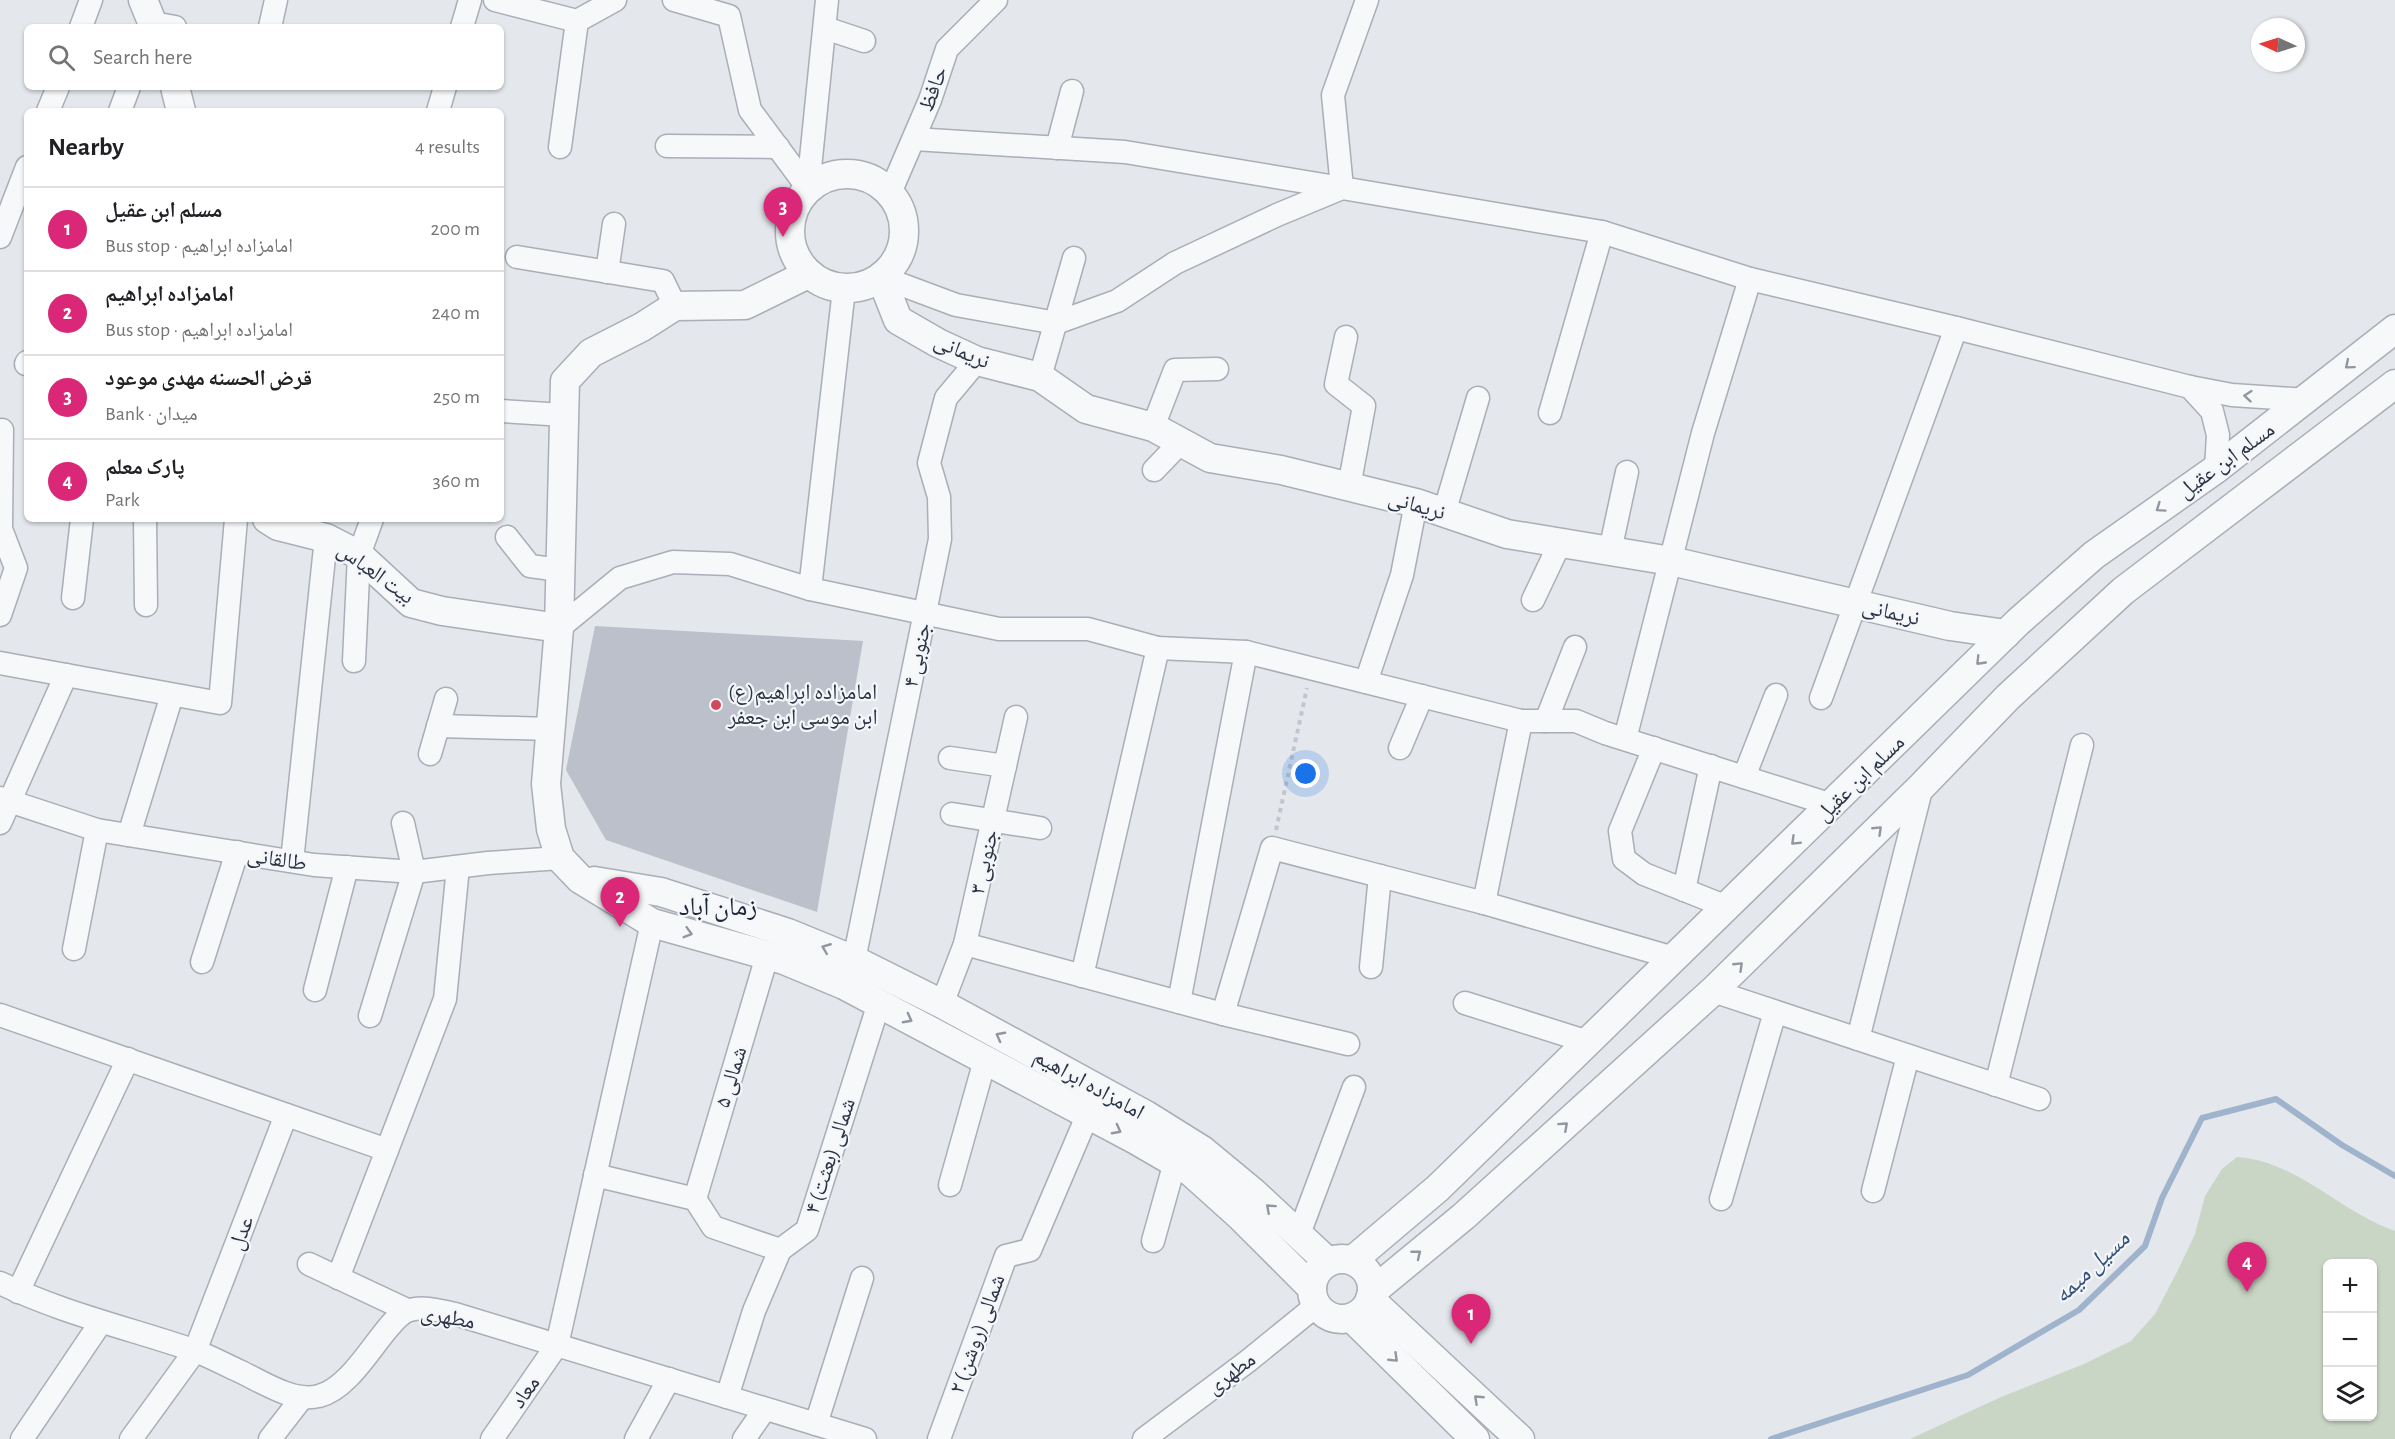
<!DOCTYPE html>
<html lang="en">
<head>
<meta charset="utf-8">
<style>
	:root { --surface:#fff; --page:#f2f2f2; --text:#202124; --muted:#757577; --line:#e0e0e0; --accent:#db2777 }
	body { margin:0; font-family:"Alegreya Sans","Noto Naskh Arabic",sans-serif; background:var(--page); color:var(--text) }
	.controls { position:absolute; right:18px; bottom:18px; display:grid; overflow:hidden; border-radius:9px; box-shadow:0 2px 4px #0004 }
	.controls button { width:54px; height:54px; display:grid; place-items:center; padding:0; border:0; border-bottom:2px solid var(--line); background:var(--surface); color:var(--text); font:30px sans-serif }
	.compass { position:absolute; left:2251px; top:18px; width:54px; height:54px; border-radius:50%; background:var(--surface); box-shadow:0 2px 4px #0004; rotate:274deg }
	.you { position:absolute; left:1306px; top:774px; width:21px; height:21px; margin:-15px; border:4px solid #fff; border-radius:50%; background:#1a73e8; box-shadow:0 0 0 9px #1a73e833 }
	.badge { display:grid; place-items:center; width:39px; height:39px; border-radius:50%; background:var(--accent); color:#fff; font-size:20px; font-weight:700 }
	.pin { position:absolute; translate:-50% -50px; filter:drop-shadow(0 2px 3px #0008) }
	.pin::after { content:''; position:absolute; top:32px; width:21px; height:18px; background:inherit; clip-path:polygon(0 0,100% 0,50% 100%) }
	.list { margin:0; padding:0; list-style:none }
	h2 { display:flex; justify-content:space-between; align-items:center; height:78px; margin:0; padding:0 24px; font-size:26px }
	h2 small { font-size:20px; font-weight:400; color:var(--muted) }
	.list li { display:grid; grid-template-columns:39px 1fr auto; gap:18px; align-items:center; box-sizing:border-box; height:84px; padding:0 24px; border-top:2px solid var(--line) }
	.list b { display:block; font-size:22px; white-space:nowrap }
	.list p { margin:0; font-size:20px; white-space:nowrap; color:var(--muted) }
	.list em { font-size:20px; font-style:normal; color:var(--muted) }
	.icon { flex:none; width:33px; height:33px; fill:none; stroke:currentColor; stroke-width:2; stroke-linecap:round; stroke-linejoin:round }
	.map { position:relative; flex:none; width:2395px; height:1439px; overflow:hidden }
	.search { position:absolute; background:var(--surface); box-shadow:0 2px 4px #0004; left:24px; top:24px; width:480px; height:66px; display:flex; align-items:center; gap:15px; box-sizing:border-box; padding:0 21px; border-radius:9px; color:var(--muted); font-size:22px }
	.panel { position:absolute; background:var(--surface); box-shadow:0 2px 4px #0004; left:24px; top:108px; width:480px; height:414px; border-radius:9px }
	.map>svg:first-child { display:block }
	.green { fill:#c9d6c5; fill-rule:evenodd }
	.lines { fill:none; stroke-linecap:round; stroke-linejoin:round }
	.stream { stroke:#9fb4cc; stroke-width:6 }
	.building { fill:#bbc0ca }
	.minor-casing { stroke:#a9aeb7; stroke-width:25 }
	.tertiary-casing { stroke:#a9aeb7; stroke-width:31 }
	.path { stroke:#c2c5cb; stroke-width:4; stroke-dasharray:4.5 4.5; stroke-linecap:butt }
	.minor { stroke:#f7f8fa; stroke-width:22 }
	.tertiary { stroke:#f7f8fa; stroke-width:28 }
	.oneway { stroke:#9196a0 }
	.poi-dot { fill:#d1495b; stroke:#f4f6f9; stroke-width:2 }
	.labels { text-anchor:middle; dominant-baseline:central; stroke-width:4.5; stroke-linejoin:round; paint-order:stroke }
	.street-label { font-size:22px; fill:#2b3445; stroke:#f4f6f9 }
	.poi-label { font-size:22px; fill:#2b3445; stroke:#f4f6f9; text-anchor:start }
	.water-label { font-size:24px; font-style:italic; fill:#34527a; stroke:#f4f6f9 }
	.quarter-label { font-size:26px; fill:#1d2536; stroke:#f4f6f9 }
</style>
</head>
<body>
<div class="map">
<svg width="2395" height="1439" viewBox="0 0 2395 1439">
	<rect width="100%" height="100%" fill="#e4e7ec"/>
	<path class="green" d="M2237 1157C2297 1161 2340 1212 2395 1231V1439H1910L2001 1397 2084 1364 2131 1341 2155 1314 2178 1270 2195 1234 2205 1196 2222 1169ZM2328 1264H2372V1416H2328Z"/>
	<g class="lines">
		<path class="stream" d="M1771 1439 1968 1375 2079 1310 2145 1246 2162 1198 2202 1118 2276 1099 2342 1145 2395 1176"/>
	</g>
	<path class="building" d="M595 626 863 641 817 912 606 840 566 770Z"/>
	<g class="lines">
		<defs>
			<g id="minor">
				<path d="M495 0 577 21 615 0"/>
				<path d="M674 0 729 16 750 110 808 188"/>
				<path d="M81 27 91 0"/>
				<path d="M151 27 153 23 175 27"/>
				<path d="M270 27 276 0"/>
				<path d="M462 27 470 0"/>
				<path d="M825 28 864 41"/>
				<path d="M48 111 58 87"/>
				<path d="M120 111 129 87"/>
				<path d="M438 111 445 87"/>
				<path d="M914 139 1125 152 1342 188 1333 95 1367 0"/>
				<path d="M667 146 778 147"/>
				<path d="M560 147 577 21"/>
				<path d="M1057 148 1072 91"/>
				<path d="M808 188 827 0"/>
				<path d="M890 193 930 100 947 49 996 0"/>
				<path d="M0 237 27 167"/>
				<path d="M517 257 663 281 675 306"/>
				<path d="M607 272 614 224"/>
				<path d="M881 277 956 305 1056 323 1117 301 1175 263 1277 215 1342 188 1602 232 1750 279 1956 328 2190 387 2232 395 2306 400"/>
				<path d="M1346 337 1336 384 1364 406 1349 487"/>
				<path d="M26 364 27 362"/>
				<path d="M1040 377 1074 258"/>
				<path d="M2190 387 2212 411 2218 435 2216 469"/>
				<path d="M501 411 564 415"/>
				<path d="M1550 413 1602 232"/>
				<path d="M1153 427 1175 370 1217 369"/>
				<path d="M1154 470 1181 442"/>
				<path d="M1444 513 1478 398"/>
				<path d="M145 519 146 605"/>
				<path d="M507 537 530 566 560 570"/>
				<path d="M1610 551 1627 472"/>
				<path d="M810 589 844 289"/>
				<path d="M73 598 82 519"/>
				<path d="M1533 600 1560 543"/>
				<path d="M0 615 16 568 1 529 2 430"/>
				<path d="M559 628 620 578 673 562 730 564 810 589 999 629H1088L1158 648 1246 652 1521 721"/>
				<path d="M354 661 359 555 372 519"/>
				<path d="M0 663 220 703 236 519"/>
				<path d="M1366 682 1402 575 1416 503"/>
				<path d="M1821 698 1956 328"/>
				<path d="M1546 721 1575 647"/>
				<path d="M438 726 551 729"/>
				<path d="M1625 739 1703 433 1750 279"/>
				<path d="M1400 748 1422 696"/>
				<path d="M1654 748 1620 831 1624 859 1644 874 1727 907"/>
				<path d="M430 754 446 699"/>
				<path d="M950 758 1005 766"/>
				<path d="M1744 777 1776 695"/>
				<path d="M0 798 97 830 314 865 414 872 488 863 560 858"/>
				<path d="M952 814 1040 828"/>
				<path d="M0 823 66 675"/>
				<path d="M129 835 172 695"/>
				<path d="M292 861 326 538"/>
				<path d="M1684 890 1711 766"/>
				<path d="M1484 903 1521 721H1576L1605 733 1832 805"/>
				<path d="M965 944 1223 1014 1348 1044"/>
				<path d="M74 949 97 830"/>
				<path d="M854 960 940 539 939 497 929 463 946 398 977 361"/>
				<path d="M202 962 237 852"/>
				<path d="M1371 967 1380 876"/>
				<path d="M1082 976 1158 648"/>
				<path d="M315 990 347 867"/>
				<path d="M1713 991 2039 1099"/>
				<path d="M1179 1002 1246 652"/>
				<path d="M1465 1003 1588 1042"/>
				<path d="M942 1004 965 944 1016 717"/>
				<path d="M1223 1014 1272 848 1484 903 1674 958"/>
				<path d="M0 1015 387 1150"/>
				<path d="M370 1016 414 872 403 823"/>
				<path d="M1858 1039 1922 786"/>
				<path d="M1996 1085 2082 745"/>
				<path d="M595 1175 695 1199 713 1227 780 1250"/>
				<path d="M950 1185 985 1060"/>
				<path d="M1873 1191 1908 1056"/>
				<path d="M695 1199 767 956"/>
				<path d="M1721 1199 1775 1012"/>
				<path d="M1299 1234 1354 1087"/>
				<path d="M1153 1241 1175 1162"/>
				<path d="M309 1264 407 1310"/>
				<path d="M338 1278 445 999 458 867"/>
				<path d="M0 1283C62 1313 128 1328 193 1350 209 1356 224 1364 239 1371 263 1382 293 1403 319 1396 357 1387 386 1315 410 1310 424 1306 440 1311 455 1314L865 1439"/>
				<path d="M18 1292 128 1059"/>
				<path d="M727 1397 754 1311 780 1250 807 1230 879 1003"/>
				<path d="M816 1424 862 1278"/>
				<path d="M22 1439 101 1322"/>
				<path d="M131 1439 195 1351 286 1115"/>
				<path d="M270 1439 301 1399"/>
				<path d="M492 1439 557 1345 652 923"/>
				<path d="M636 1439 669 1379"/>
				<path d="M744 1439 765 1409"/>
				<path d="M939 1439 1006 1256 1030 1250 1088 1114"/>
				<path d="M1144 1439 1248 1361 1317 1305"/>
			</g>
			<g id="tertiary">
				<path d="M143 0 154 27"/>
				<path d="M175 87 181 111"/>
				<circle cx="847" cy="231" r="57"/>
				<path d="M808 274 745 305 675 306 642 327 591 353 565 381 559 628 546 784 551 829 560 858 580 879 652 923 784 960 844 985 1136 1140 1191 1172 1240 1216 1312 1288"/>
				<path d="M881 277 898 320 938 343 977 361 1040 377 1086 409 1153 427 1210 458 1281 470 1416 503 1507 534 1671 561 1950 626 2006 634"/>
				<path d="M267 519 278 526 326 538 359 555 411 603 442 611 559 628"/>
				<path d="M594 881 661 892 788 933 854 960 942 1004 1146 1115 1202 1150 1254 1193 1328 1262"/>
				<circle cx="1342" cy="1289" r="30"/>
				<path d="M1353 1260 1438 1188 2018 622 2094 555 2216 469 2395 329"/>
				<path d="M1372 1292 1464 1216 1713 991 1922 786 2008 697 2123 591 2395 384"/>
				<path d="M1370 1299 1520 1439"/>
				<path d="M1352 1318 1475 1439"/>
			</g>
		</defs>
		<use href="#minor" class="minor-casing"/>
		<use href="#tertiary" class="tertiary-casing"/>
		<path class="path" d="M1276 830 1307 688"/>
		<use href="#minor" class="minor"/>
		<use href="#tertiary" class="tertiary"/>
	</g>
	<defs><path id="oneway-chevron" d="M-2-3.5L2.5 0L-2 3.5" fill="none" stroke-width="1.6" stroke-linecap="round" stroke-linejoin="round" transform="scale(1.5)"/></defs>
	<g class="oneway">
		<use href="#oneway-chevron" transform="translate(2349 365) rotate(140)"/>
		<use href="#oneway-chevron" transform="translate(2248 396) rotate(-175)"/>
		<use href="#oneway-chevron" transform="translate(2160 508) rotate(145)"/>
		<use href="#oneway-chevron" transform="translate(1980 661) rotate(134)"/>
		<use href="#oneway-chevron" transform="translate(1878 830) rotate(-44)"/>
		<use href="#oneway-chevron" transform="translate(1795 841) rotate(136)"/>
		<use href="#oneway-chevron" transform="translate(688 933) rotate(16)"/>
		<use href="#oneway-chevron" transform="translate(826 948) rotate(-158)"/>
		<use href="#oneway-chevron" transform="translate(1739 966) rotate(-44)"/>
		<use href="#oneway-chevron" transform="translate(908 1019) rotate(28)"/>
		<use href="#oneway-chevron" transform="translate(1000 1036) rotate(-152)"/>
		<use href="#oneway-chevron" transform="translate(1564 1126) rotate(-42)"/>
		<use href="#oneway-chevron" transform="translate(1117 1130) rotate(28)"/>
		<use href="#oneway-chevron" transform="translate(1270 1208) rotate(-138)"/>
		<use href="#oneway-chevron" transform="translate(1417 1254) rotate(-39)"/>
		<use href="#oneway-chevron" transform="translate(1394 1358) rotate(44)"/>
		<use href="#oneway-chevron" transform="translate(1478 1399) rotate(-137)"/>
	</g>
	<circle class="poi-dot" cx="716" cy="705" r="6"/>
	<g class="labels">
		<g class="street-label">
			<text transform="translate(933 89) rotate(-70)">حافظ</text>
			<text transform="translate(962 351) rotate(23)">نریمانی</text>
			<text transform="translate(2226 460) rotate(-36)">مسلم ابن عقیل</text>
			<text transform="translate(1417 505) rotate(16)">نریمانی</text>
			<text transform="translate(376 573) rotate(36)">بیت العباس</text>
			<text transform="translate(1891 612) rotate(13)">نریمانی</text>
			<text transform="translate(917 655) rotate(-78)">۴ جنوبی</text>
			<text transform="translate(1860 778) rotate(-44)">مسلم ابن عقیل</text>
			<text transform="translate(277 859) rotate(9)">طالقانی</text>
			<text transform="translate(984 862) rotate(-77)">۳ جنوبی</text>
			<text transform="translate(731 1077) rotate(-73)">۵ شمالی</text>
			<text transform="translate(1089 1084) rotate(29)">امامزاده ابراهیم</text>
			<text transform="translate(830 1156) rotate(-72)">۴ شمالی (بعثت)</text>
			<text transform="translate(241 1233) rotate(-69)">عدل</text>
			<text transform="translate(448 1317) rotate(10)">مطهری</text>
			<text transform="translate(977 1334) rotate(-70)">۲ شمالی (روشن)</text>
			<text transform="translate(1231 1373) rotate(-37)">مطهری</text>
			<text transform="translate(525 1392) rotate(-55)">معاد</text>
		</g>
		<g class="poi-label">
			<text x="728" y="692">(ع)امامزاده ابراهیم<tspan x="728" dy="25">ابن موسی ابن جعفر</tspan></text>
		</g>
		<g class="water-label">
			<text transform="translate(2092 1267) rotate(-43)">مسیل میمه</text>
		</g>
		<g class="quarter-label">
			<text x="718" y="907">زمان آباد</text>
		</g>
	</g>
</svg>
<div class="controls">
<button>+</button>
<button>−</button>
<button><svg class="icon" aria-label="layers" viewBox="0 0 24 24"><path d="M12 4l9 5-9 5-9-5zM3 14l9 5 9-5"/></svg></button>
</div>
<svg class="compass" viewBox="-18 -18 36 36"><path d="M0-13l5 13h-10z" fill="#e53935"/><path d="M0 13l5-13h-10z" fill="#757577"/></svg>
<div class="you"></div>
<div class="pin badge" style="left:1471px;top:1344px">1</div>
<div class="pin badge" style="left:620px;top:927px">2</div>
<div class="pin badge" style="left:783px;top:237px">3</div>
<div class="pin badge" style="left:2247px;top:1292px">4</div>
<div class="search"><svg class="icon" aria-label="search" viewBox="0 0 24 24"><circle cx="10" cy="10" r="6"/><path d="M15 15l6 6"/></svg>Search here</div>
<section class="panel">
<h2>Nearby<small>4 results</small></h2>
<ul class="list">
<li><span class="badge">1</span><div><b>مسلم ابن عقیل</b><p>Bus stop · امامزاده ابراهیم</p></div><em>200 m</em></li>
<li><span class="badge">2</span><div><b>امامزاده ابراهیم</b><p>Bus stop · امامزاده ابراهیم</p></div><em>240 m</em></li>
<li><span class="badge">3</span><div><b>قرض الحسنه مهدی موعود</b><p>Bank · میدان</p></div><em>250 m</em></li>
<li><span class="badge">4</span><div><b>پارک معلم</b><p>Park</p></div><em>360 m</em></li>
</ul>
</section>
</div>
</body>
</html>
